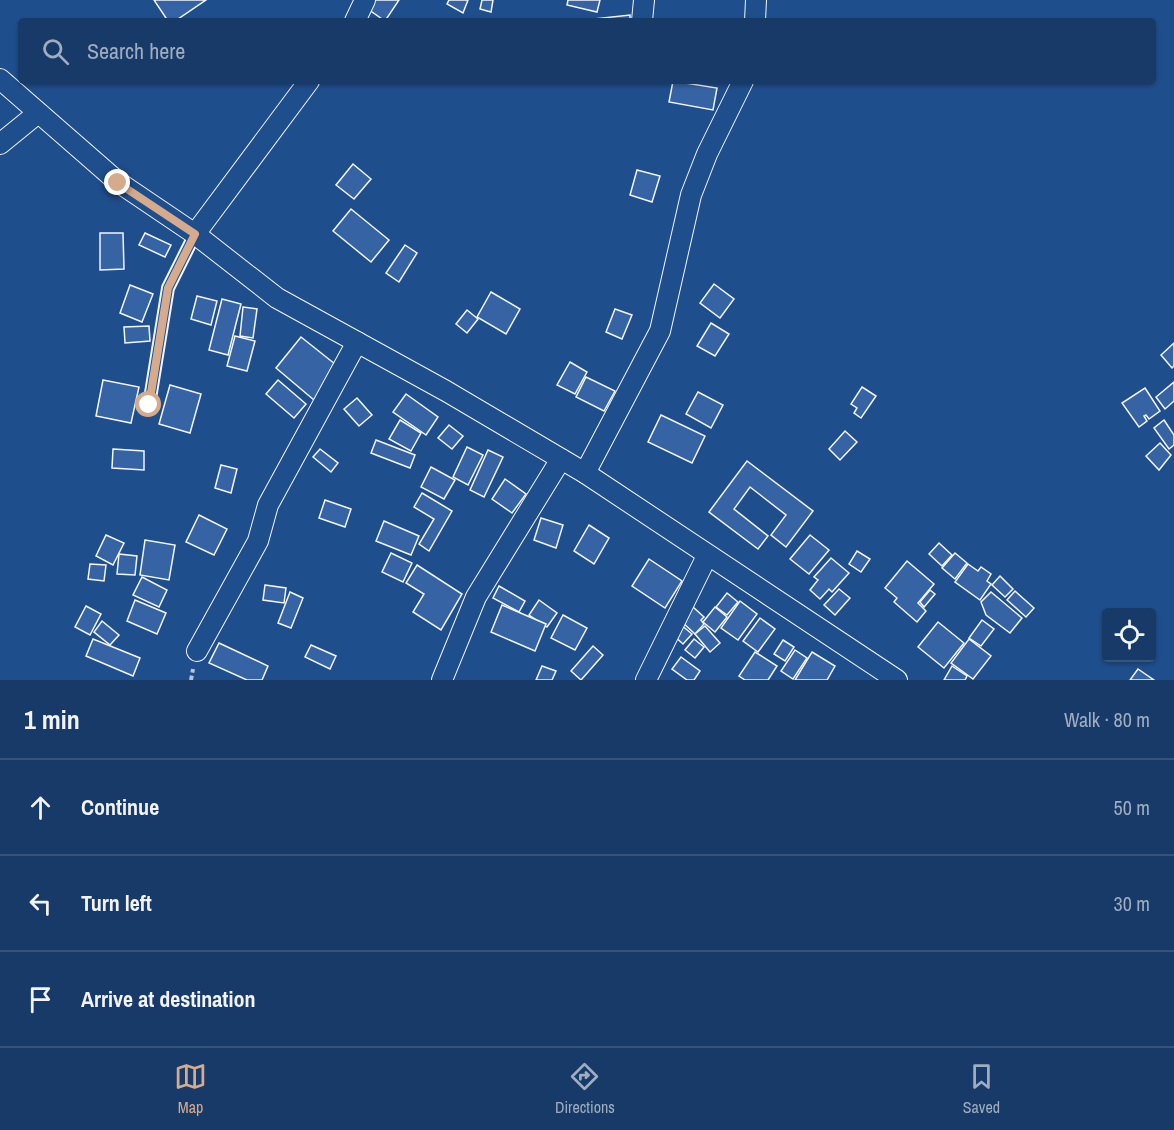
<!DOCTYPE html>
<html lang="en">
<head>
<meta charset="utf-8">
<style>
	:root { --surface:#173a69; --page:#244571; --text:#f1f3f6; --muted:#9eadc0; --line:#36547d; --accent:#d6ab8b }
	body { margin:0; font-family:"Archivo Narrow",sans-serif; background:var(--page); color:var(--text) }
	.controls { position:absolute; right:18px; bottom:18px; display:grid; overflow:hidden; border-radius:6px; box-shadow:0 2px 4px #0004 }
	.controls button { width:54px; height:54px; display:grid; place-items:center; padding:0; border:0; border-bottom:2px solid var(--line); background:var(--surface); color:var(--text); font:30px sans-serif }
	.stop { position:absolute; width:18px; height:18px; margin:-14px; border:4px solid #d6ab8b; border-radius:50%; background:#fff }
	.stop.end { background:#d6ab8b; border-color:#fff; box-shadow:0 2px 6px #0008 }
	.list { margin:0; padding:0; list-style:none }
	h2 { display:flex; justify-content:space-between; align-items:center; height:78px; margin:0; padding:0 24px; font-size:26px }
	h2 small { font-size:20px; font-weight:400; color:var(--muted) }
	.list li { display:grid; grid-template-columns:39px 1fr auto; gap:18px; align-items:center; box-sizing:border-box; height:96px; padding:0 24px; border-top:2px solid var(--line) }
	.list b { display:block; font-size:22px; white-space:nowrap }
	.list em { font-size:20px; font-style:normal; color:var(--muted) }
	.icon { flex:none; width:33px; height:33px; fill:none; stroke:currentColor; stroke-width:2; stroke-linecap:round; stroke-linejoin:round }
	.map { position:relative; flex:none; width:1174px; height:680px; overflow:hidden }
	.search { position:absolute; background:var(--surface); box-shadow:0 2px 4px #0004; left:18px; right:18px; top:18px; height:66px; display:flex; align-items:center; gap:15px; box-sizing:border-box; padding:0 21px; border-radius:6px; color:var(--muted); font-size:22px }
	.sheet { height:366px; background:var(--surface) }
	nav { display:flex; justify-content:space-around; align-items:center; box-sizing:border-box; height:84px; border-top:2px solid var(--line); background:var(--surface); font-size:16px; color:var(--muted) }
	nav a { display:grid; justify-items:center; gap:3px }
	nav .on { color:var(--accent) }
	.map>svg:first-child { display:block }
	.building { fill:#3563a3; stroke:#f2f6ff; stroke-width:1.5 }
	.lines { fill:none; stroke-linecap:round; stroke-linejoin:round }
	.service-casing { stroke:#f2f6ff; stroke-width:14 }
	.minor-casing { stroke:#f2f6ff; stroke-width:22 }
	.path { stroke:#b3c4dc; stroke-width:4; stroke-dasharray:4.5 3; stroke-linecap:butt }
	.service { stroke:#1f4e8c; stroke-width:10 }
	.minor { stroke:#1f4e8c; stroke-width:20 }
	.route { stroke:#d6ab8b; stroke-width:8 }
</style>
</head>
<body>
<div class="map">
<svg width="1174" height="680" viewBox="0 0 1174 680">
	<rect width="100%" height="100%" fill="#1f4e8c"/>
	<g class="building">
		<path d="M154 0H206L175 21H168Z"/>
		<path d="M370 0H399L385 21 365 7Z"/>
		<path d="M449 0H468L463 13 447 4Z"/>
		<path d="M482 0H493L491 12 480 9Z"/>
		<path d="M568 0H600L597 12 567 5Z"/>
		<path d="M630 15V21H575Z"/>
		<path d="M673 81 717 88 713 110 669 102Z"/>
		<path d="M353 164 371 179 354 199 336 185Z"/>
		<path d="M637 170 660 176 652 202 630 195Z"/>
		<path d="M351 209 389 240 371 262 333 231Z"/>
		<path d="M100 233H123L124 269 100 270Z"/>
		<path d="M145 233 171 245 165 257 139 245Z"/>
		<path d="M405 245 417 253 399 282 386 273Z"/>
		<path d="M714 284 734 299 720 318 700 303Z"/>
		<path d="M130 285 153 294 142 322 120 313Z"/>
		<path d="M491 292 520 309 506 334 477 317Z"/>
		<path d="M197 296 217 301 211 325 191 319Z"/>
		<path d="M222 299 241 304 228 355 209 350Z"/>
		<path d="M243 307 257 309 253 338 240 336Z"/>
		<path d="M615 309 632 315 622 339 606 332Z"/>
		<path d="M467 310 478 319 467 333 456 324Z"/>
		<path d="M711 323 729 334 715 356 697 346Z"/>
		<path d="M149 326 150 341 125 343 124 327Z"/>
		<path d="M235 336 255 341 247 371 227 366Z"/>
		<path d="M301 337 340 368 314 400 276 368Z"/>
		<path d="M1174 343V366L1172 368 1161 355Z"/>
		<path d="M570 362 587 372 575 394 557 385Z"/>
		<path d="M586 377 615 391 604 411 576 397Z"/>
		<path d="M103 380 139 387 131 423 96 416Z"/>
		<path d="M278 380 306 404 294 418 266 394Z"/>
		<path d="M1174 382V401L1165 409 1156 397Z"/>
		<path d="M170 385 201 394 190 433 159 424Z"/>
		<path d="M862 387 876 396 861 418 854 413 857 408 851 404Z"/>
		<path d="M1145 388 1160 411 1149 419 1146 415 1144 416 1147 421 1139 427 1122 403Z"/>
		<path d="M698 392 723 405 711 428 686 414Z"/>
		<path d="M406 394 438 417 426 435 393 412Z"/>
		<path d="M357 398 372 415 359 426 344 409Z"/>
		<path d="M661 415 705 436 692 463 648 442Z"/>
		<path d="M400 420 421 433 411 451 389 439Z"/>
		<path d="M1164 420 1174 435V445L1169 449 1154 428Z"/>
		<path d="M449 425 463 436 452 449 438 438Z"/>
		<path d="M845 431 857 442 840 460 829 449Z"/>
		<path d="M376 440 415 455 410 468 371 453Z"/>
		<path d="M1160 443 1171 455 1159 470 1146 456Z"/>
		<path d="M467 447 483 455 468 485 453 477Z"/>
		<path d="M113 449 144 451V470L112 468Z"/>
		<path d="M320 449 338 463 331 472 313 457Z"/>
		<path d="M488 450 503 457 484 497 470 490Z"/>
		<path d="M747 461 813 511 786 547 771 535 786 515 750 487 734 509 768 536 758 549 709 512Z"/>
		<path d="M221 465 237 469 231 493 215 488Z"/>
		<path d="M431 467 455 480 444 499 421 487Z"/>
		<path d="M505 479 526 494 512 513 492 499Z"/>
		<path d="M422 493 452 511 429 551 419 544 434 519 414 507Z"/>
		<path d="M325 500 351 509 345 527 319 518Z"/>
		<path d="M199 515 227 529 214 555 186 542Z"/>
		<path d="M541 518 563 525 556 548 534 540Z"/>
		<path d="M384 521 419 536 411 555 376 541Z"/>
		<path d="M589 525 609 538 594 564 574 551Z"/>
		<path d="M106 535 124 543 113 565 96 556Z"/>
		<path d="M810 535 829 550 809 574 790 559Z"/>
		<path d="M145 540 175 545 169 580 140 575Z"/>
		<path d="M939 543 952 555 942 566 929 554Z"/>
		<path d="M857 551 870 559 861 572 849 564Z"/>
		<path d="M391 553 412 563 403 582 382 572Z"/>
		<path d="M955 553 967 563 955 579 942 568Z"/>
		<path d="M119 554 137 556 135 575 117 574Z"/>
		<path d="M831 558 849 573 832 592 829 589 820 599 810 590 818 580 814 577Z"/>
		<path d="M649 559 682 581 665 608 632 586Z"/>
		<path d="M907 561 934 584 918 603 926 611 917 622 894 602 897 598 885 588Z"/>
		<path d="M90 564 106 565 104 581 88 579Z"/>
		<path d="M968 564 978 571 981 567 991 574 987 581 991 584 980 600 955 582Z"/>
		<path d="M417 565 462 594 441 630 413 612 424 594 406 583Z"/>
		<path d="M1000 576 1013 589 1005 597 992 585Z"/>
		<path d="M142 577 167 590 159 607 133 595Z"/>
		<path d="M265 585 286 588 284 603 263 600Z"/>
		<path d="M499 586 525 601 519 612 493 598Z"/>
		<path d="M839 589 850 598 835 615 824 605Z"/>
		<path d="M930 590 935 594 924 607 920 602Z"/>
		<path d="M1015 591 1034 608 1026 617 1007 600Z"/>
		<path d="M290 592 303 598 291 628 278 623Z"/>
		<path d="M991 592 1022 618 1010 633 986 615 981 602Z"/>
		<path d="M727 593 738 602 727 615 716 607Z"/>
		<path d="M135 600 166 613 157 634 127 621Z"/>
		<path d="M539 600 557 613 547 627 529 615Z"/>
		<path d="M740 601 757 614 738 640 721 628Z"/>
		<path d="M502 605 546 624 535 651 491 632Z"/>
		<path d="M86 606 101 614 90 635 75 627Z"/>
		<path d="M693 607 704 617 701 620 704 624 695 634 681 621Z"/>
		<path d="M715 607 727 617 715 632 703 622Z"/>
		<path d="M563 615 587 628 575 650 551 638Z"/>
		<path d="M760 618 775 629 758 652 743 641Z"/>
		<path d="M982 620 994 629 981 646 969 638Z"/>
		<path d="M102 621 119 635 110 645 94 632Z"/>
		<path d="M938 622 964 643 944 668 918 647Z"/>
		<path d="M680 624 692 634 683 644 672 634Z"/>
		<path d="M705 626 720 643 710 652 695 634Z"/>
		<path d="M93 639 140 658 133 676 86 656Z"/>
		<path d="M694 639 704 647 695 658 685 650Z"/>
		<path d="M969 639 991 656 973 679 951 663Z"/>
		<path d="M783 640 794 647 785 661 774 654Z"/>
		<path d="M219 643 268 666 262 680H247L209 663Z"/>
		<path d="M311 645 336 656 330 669 305 657Z"/>
		<path d="M593 646 603 655 581 680 571 671Z"/>
		<path d="M795 650 807 658 793 679 781 671Z"/>
		<path d="M755 652 777 666 768 680H745L739 676Z"/>
		<path d="M812 652 835 666 827 680H795Z"/>
		<path d="M681 657 700 671 694 680H687L672 669Z"/>
		<path d="M542 666 556 671 552 680H536Z"/>
		<path d="M952 666 967 676 965 680H944Z"/>
		<path d="M1138 669 1154 680H1130Z"/>
	</g>
	<g class="lines">
		<defs>
			<path id="service" d="M149 405 168 288 195 234"/>
			<g id="minor">
				<path d="M355 21 365 0"/>
				<path d="M642 21 644 0"/>
				<path d="M755 21 756 0"/>
				<path d="M0 79 118 182 195 234 277 298 446 391 585 473 897 680"/>
				<path d="M0 144 38 113"/>
				<path d="M195 234 309 81"/>
				<path d="M585 473 660 331 691 195 707 154 743 81"/>
				<path d="M197 651 258 541 268 505 357 342"/>
				<path d="M442 680 476 597 561 459"/>
				<path d="M646 680 707 556"/>
			</g>
		</defs>
		<use href="#service" class="service-casing"/>
		<use href="#minor" class="minor-casing"/>
		<path class="path" d="M191 680 193 669"/>
		<use href="#service" class="service"/>
		<use href="#minor" class="minor"/>
	</g>
	<g class="lines">
		<path class="route" d="M118 183 195 234 168 288 149 405"/>
	</g>
</svg>
<div class="controls">
<button><svg class="icon" aria-label="locate" viewBox="0 0 24 24"><circle cx="12" cy="12" r="6"/><path d="M12 2v4M12 18v4M2 12h4M18 12h4"/></svg></button>
</div>
<div class="stop" style="left:149px;top:405px"></div>
<div class="stop end" style="left:118px;top:183px"></div>
<div class="search"><svg class="icon" aria-label="search" viewBox="0 0 24 24"><circle cx="10" cy="10" r="6"/><path d="M15 15l6 6"/></svg>Search here</div>
</div>
<section class="sheet">
<h2>1 min<small>Walk · 80 m</small></h2>
<ul class="list">
<li><svg class="icon" aria-label="ahead" viewBox="0 0 24 24"><path d="M12 20V5M6 11l6-6 6 6"/></svg><div><b>Continue</b></div><em>50 m</em></li>
<li><svg class="icon" aria-label="left" viewBox="0 0 24 24"><path d="M17 20v-9H6M10 6l-5 5 5 5"/></svg><div><b>Turn left</b></div><em>30 m</em></li>
<li><svg class="icon" aria-label="arrive" viewBox="0 0 24 24"><path d="M6 21V4h12l-3 4 3 4H6"/></svg><div><b>Arrive at destination</b></div></li>
</ul>
</section>
<nav>
<a class="on"><svg class="icon" aria-label="map" viewBox="0 0 24 24"><path d="M3 6l6-2 6 2 6-2v14l-6 2-6-2-6 2zM9 4v14M15 6v14"/></svg>Map</a>
<a><svg class="icon" aria-label="directions" viewBox="0 0 24 24"><path d="M12 3l9 9-9 9-9-9zM9 14v-3h6M13 9l2 2-2 2"/></svg>Directions</a>
<a><svg class="icon" aria-label="saved" viewBox="0 0 24 24"><path d="M7 4h10v16l-5-4-5 4z"/></svg>Saved</a>
</nav>
</body>
</html>
